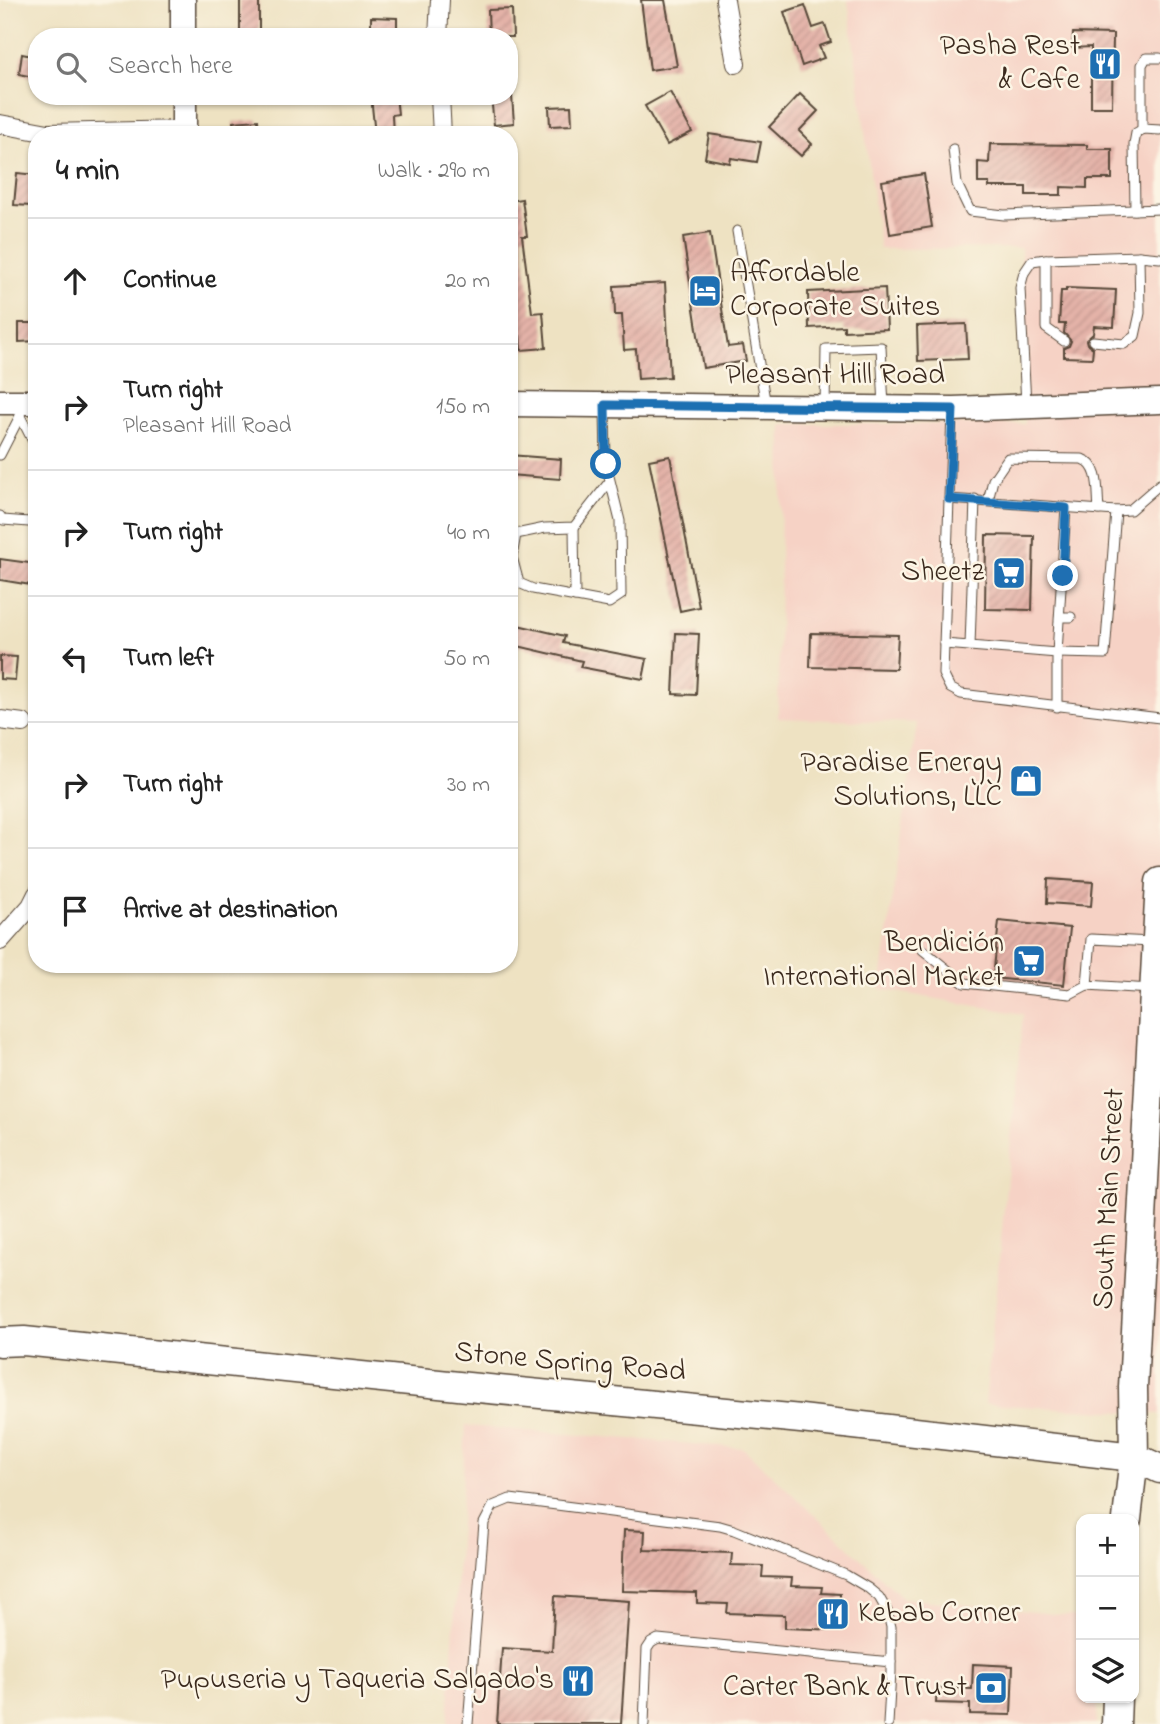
<!DOCTYPE html>
<html lang="en">
<head>
<meta charset="utf-8">
<style>
	:root { --surface:#fff; --page:#f6f6f6; --text:#222; --muted:#767676; --line:#e0e0e0 }
	body { margin:0; font-family:"Indie Flower",sans-serif; background:var(--page); color:var(--text) }
	.controls { position:absolute; right:21px; bottom:21px; display:grid; overflow:hidden; border-radius:14px; box-shadow:0 2px 5px #0004 }
	.controls button { width:63px; height:63px; display:grid; place-items:center; padding:0; border:0; border-bottom:2px solid var(--line); background:var(--surface); color:var(--text); font:35px sans-serif }
	.stop { position:absolute; width:21px; height:21px; margin:-16px; border:5px solid #1f6fb2; border-radius:50%; background:#fff }
	.stop.end { background:#1f6fb2; border-color:#fff; box-shadow:0 2px 7px #0008 }
	.list { margin:0; padding:0; list-style:none }
	h2 { display:flex; justify-content:space-between; align-items:center; height:91px; margin:0; padding:0 28px; font-size:30px }
	h2 small { font-size:23px; font-weight:400; color:var(--muted) }
	.list li { display:grid; grid-template-columns:46px 1fr auto; gap:21px; align-items:center; box-sizing:border-box; height:126px; padding:0 28px; border-top:2px solid var(--line) }
	.list b { display:block; font-size:26px; white-space:nowrap }
	.list p { margin:0; font-size:23px; white-space:nowrap; color:var(--muted) }
	.list em { font-size:23px; font-style:normal; color:var(--muted) }
	.icon { flex:none; width:38px; height:38px; fill:none; stroke:currentColor; stroke-width:2; stroke-linecap:round; stroke-linejoin:round }
	.map { position:relative; flex:none; width:1160px; height:1724px; overflow:hidden }
	.search { position:absolute; background:var(--surface); box-shadow:0 2px 5px #0004; left:28px; top:28px; width:490px; height:77px; display:flex; align-items:center; gap:18px; box-sizing:border-box; padding:0 24px; border-radius:28px; color:var(--muted); font-size:26px }
	.panel { position:absolute; background:var(--surface); box-shadow:0 2px 5px #0004; left:28px; top:126px; width:490px; height:847px; border-radius:28px }
	.map>svg:first-child { display:block }
	.built { fill:#f6d2c5 }
	.building { fill:url(#building-hatch) }
	.lines { fill:none; stroke-linecap:round; stroke-linejoin:round }
	.lane-casing { stroke:#564637; stroke-width:11 }
	.street-casing { stroke:#564637; stroke-width:20 }
	.secondary-casing { stroke:#564637; stroke-width:27 }
	.primary-casing { stroke:#564637; stroke-width:31 }
	.lane { stroke:#fff; stroke-width:9 }
	.street { stroke:#fff; stroke-width:18 }
	.secondary { stroke:#fff; stroke-width:24 }
	.primary { stroke:#fff; stroke-width:28 }
	.route { stroke:#1f6fb2; stroke-width:9 }
	.labels { text-anchor:middle; dominant-baseline:central; stroke-width:5; stroke-linejoin:round; paint-order:stroke }
	.poi-label { font-size:30px; fill:#3b2a1e; stroke:#fcf5e5; text-anchor:end }
	.street-label { font-size:30px; fill:#3b2a1e; stroke:#fcf5e5 }
</style>
</head>
<body>
<div class="map">
<svg width="1160" height="1724" viewBox="0 0 1160 1724">
	<defs>
		<pattern id="building-hatch" width="6" height="6" patternUnits="userSpaceOnUse" patternTransform="scale(1.75)"><rect width="6" height="6" fill="#e4b2a8"/><path d="M-1 1l2-2M0 6l6-6M5 7l2-2" fill="none" stroke="#c49990"/></pattern>
	</defs>
	<rect width="100%" height="100%" fill="#fcf5e5"/>
	<filter id="ink" filterUnits="userSpaceOnUse"><feTurbulence type="fractalNoise" baseFrequency=".0143" numOctaves="2"/><feDisplacementMap in="SourceGraphic" scale="14" xChannelSelector="R" yChannelSelector="G"/><feConvolveMatrix kernelMatrix="1 2 1 2 8 2 1 2 1" color-interpolation-filters="sRGB"/></filter>
	<filter id="wash" filterUnits="userSpaceOnUse"><feTurbulence type="fractalNoise" baseFrequency=".00686" numOctaves="4" result="noise"/><feDisplacementMap in="SourceGraphic" scale="28" xChannelSelector="R" yChannelSelector="G"/><feGaussianBlur stdDeviation="1.57" result="paint"/><feColorMatrix in="noise" values="0 0 0 0 0 0 0 0 0 0 0 0 0 0 0 0 0 1.4 0 .05"/><feComposite in="paint" operator="in"/></filter>
	<g filter="url(#wash)">
		<rect width="100%" height="100%" fill="#eee2c2"/>
		<g class="built">
			<path d="M848 0H1160V1414L985 1404 1023 1014 880 989 917 723 778 718 782 424H1025L1021 248 880 249Z"/>
			<path d="M466 1426 743 1448 903 1598 1081 1617V1698H1098L1096 1724H448Z"/>
		</g>
		<g id="blocks">
			<g class="building">
				<rect x="240" y="0" width="19" height="34"/>
				<path d="M641 0H665L677 66 650 70Z"/>
				<path d="M805 5 813 28 825 24 831 42 819 46 824 58 802 66 784 12Z"/>
				<path d="M512 9 513 37H489L488 10Z"/>
				<path d="M371 17 397 18V37H371Z"/>
				<path d="M1073 33 1113 34 1112 107H1091V47L1072 48Z"/>
				<path d="M22 54 37 57V78L19 74Z"/>
				<path d="M670 92 692 132 667 145 645 106Z"/>
				<path d="M800 94 818 111 799 131 812 144 801 156 769 127Z"/>
				<path d="M371 96H396L398 114 392 115 393 135H375Z"/>
				<path d="M491 96H512L514 123 494 125Z"/>
				<path d="M571 106 572 125 550 126 549 107Z"/>
				<path d="M258 120 259 135H234L233 122Z"/>
				<path d="M709 134 761 142 757 162 731 158 730 163 705 158Z"/>
				<path d="M990 144 1087 145V149H1112V179H1087V188L1061 187V195H1026V187H989V183H978V162L989 163Z"/>
				<path d="M17 173 37 175V200L33 199 32 206 14 205Z"/>
				<path d="M924 174 932 227 890 234 882 181Z"/>
				<path d="M522 199 527 236H522L532 313 543 312 546 348 521 350 520 336 509 337V201Z"/>
				<path d="M710 233 728 347 743 345 746 361 703 368 683 237Z"/>
				<path d="M665 283 670 377 638 379 636 349 624 350 622 315H615L614 286Z"/>
				<path d="M885 288 887 329 844 331V326L809 328 808 292Z"/>
				<path d="M1066 288 1116 290 1114 327 1094 326 1093 334 1086 340 1087 344 1093 348 1092 358 1064 357V348L1069 346 1071 341 1064 333 1065 324H1059L1061 291H1066Z"/>
				<path d="M19 323H37V341L19 342Z"/>
				<path d="M966 324 968 359 918 361 917 326Z"/>
				<path d="M509 455 561 459 560 479 509 475Z"/>
				<path d="M670 456 699 607 680 611 649 460Z"/>
				<path d="M986 535 1034 536 1032 610 985 609Z"/>
				<path d="M0 559 37 564V586L0 580Z"/>
				<path d="M509 623 565 636 563 643 647 659 643 679 580 667 582 661 509 644Z"/>
				<path d="M676 633 699 634 696 695 673 694Z"/>
				<path d="M811 633 898 635 896 669 810 667Z"/>
				<path d="M0 656 17 657 15 680 0 679Z"/>
				<path d="M1048 879 1093 882 1091 906 1047 903Z"/>
				<path d="M999 921 1070 928 1064 985 993 978Z"/>
				<path d="M624 1530 645 1531 644 1550 732 1553 731 1565 763 1566 762 1577 792 1578 791 1586 822 1587 821 1593 840 1594 839 1630 785 1628V1615L727 1613 728 1604 697 1603V1593L622 1591Z"/>
				<path d="M555 1596 629 1601 621 1724H497L502 1648 552 1651Z"/>
				<path d="M973 1664 1013 1666 1011 1715 970 1714V1704L936 1703 937 1688 972 1689Z"/>
			</g>
		</g>
	</g>
	<g filter="url(#ink)">
		<use href="#blocks" fill-opacity="0" stroke="#564637" stroke-width="2"/>
		<g class="lines">
			<defs>
				<g id="lane">
					<path d="M1142 130V65L1146 58H1160"/>
					<path d="M953 149 957 184 970 211 1004 215 1160 209"/>
					<path d="M1135 210 1134 144 1136 133 1143 129 1160 130"/>
					<path d="M737 231 766 406"/>
					<path d="M1046 259V328L1064 341"/>
					<path d="M1093 341 1124 344 1135 336 1140 313 1139 256"/>
					<path d="M1026 404 1020 288 1024 273 1032 261 1046 259 1139 256 1160 258"/>
					<path d="M825 406 826 349 881 347 884 407"/>
					<path d="M605 407 606 464 620 521 621 595 609 603 533 589 519 583 512 557 516 534 545 528 574 527 610 481"/>
					<path d="M952 412 943 674 950 688 961 694 1160 718"/>
					<path d="M20 416 37 449"/>
					<path d="M0 455 20 416 22 404"/>
					<path d="M949 499 1116 511 1130 510 1160 484"/>
					<path d="M988 501 993 480 1008 458 1082 459C1101 466 1097 493 1099 510"/>
					<path d="M0 516 3 520 29 522 37 515"/>
					<path d="M574 527 575 597"/>
					<path d="M1060 617H1071"/>
					<path d="M944 644 1057 653 1105 654 1116 511"/>
					<path d="M970 646 975 499"/>
					<path d="M1057 707V653L1066 507"/>
					<path d="M923 950 964 983 1070 994 1087 985"/>
					<path d="M1151 989 1087 985 1091 939 1152 942"/>
					<path d="M468 1724 484 1523 493 1506 510 1499 720 1526 734 1530 846 1575 868 1588 879 1597 887 1611 891 1627V1672L888 1724"/>
					<path d="M644 1724 647 1649 651 1643 658 1639 891 1662"/>
				</g>
				<g id="street">
					<path d="M725 0 736 64"/>
					<path d="M438 37 440 0"/>
					<path d="M440 96 442 135"/>
					<path d="M0 124 48 133 184 130"/>
					<path d="M0 720 23 723"/>
					<path d="M0 941 31 906 37 894"/>
				</g>
				<g id="secondary">
					<path d="M183 0V37"/>
					<path d="M184 96V135"/>
					<path d="M0 402H37"/>
					<path d="M509 404 953 409 1160 401"/>
				</g>
				<g id="primary">
					<path d="M0 1342 24 1341 468 1387 801 1419 1134 1457 1160 1469"/>
					<path d="M1127 1519 1134 1457 1133 1387 1160 882"/>
					<path d="M1116 1724 1117 1698"/>
				</g>
			</defs>
			<use href="#lane" class="lane-casing"/>
			<use href="#street" class="street-casing"/>
			<use href="#secondary" class="secondary-casing"/>
			<use href="#primary" class="primary-casing"/>
			<use href="#lane" class="lane"/>
			<use href="#street" class="street"/>
			<use href="#secondary" class="secondary"/>
			<use href="#primary" class="primary"/>
		</g>
	</g>
	<g class="lines" filter="url(#ink)">
		<path class="route" d="M606 464 605 405 953 409 949 499 1066 508 1063 576"/>
	</g>
	<defs>
		<symbol id="restaurant-square" viewBox="-11 -11 22 22"><rect x="-9" y="-9" width="18" height="18" rx="4" fill="#1f6fb2" stroke="#fcf5e5"/><path d="M-5-6h1v4h1v-4h1v4h1v-4h1v5L-1.5 .5V6h-2V.5L-5-1ZM5-6V6H3V1.5H1.5Q1.5-4 5-6Z" fill="#fff"/></symbol>
		<symbol id="hotel-square" viewBox="-11 -11 22 22"><rect x="-9" y="-9" width="18" height="18" rx="4" fill="#1f6fb2" stroke="#fcf5e5"/><path d="M-6-4.5h1.5V1H6V5H4.5V3h-9V5H-6ZM-4 0a1.8 1.8 0 1 1 3.6 0ZM.5 0V-2.5h3Q6-2.5 6 0Z" fill="#fff"/></symbol>
		<symbol id="supermarket-square" viewBox="-11 -11 22 22"><rect x="-9" y="-9" width="18" height="18" rx="4" fill="#1f6fb2" stroke="#fcf5e5"/><path d="M-6-5.5h2.5l.6 2H6L4.5 2H-2.5L-4.4-4H-6ZM-1.5 3.2a1.3 1.3 0 1 0 .1 0ZM3 3.2a1.3 1.3 0 1 0 .1 0Z" fill="#fff"/></symbol>
		<symbol id="shop-square" viewBox="-11 -11 22 22"><rect x="-9" y="-9" width="18" height="18" rx="4" fill="#1f6fb2" stroke="#fcf5e5"/><path d="M-5-2.5h2.3a2.7 3.5 0 0 1 5.4 0H5L5.5 6h-11ZM-1.5-2.5h3a1.5 2.3 0 0 0-3 0Z" fill="#fff"/></symbol>
		<symbol id="bank-square" viewBox="-11 -11 22 22"><rect x="-9" y="-9" width="18" height="18" rx="4" fill="#1f6fb2" stroke="#fcf5e5"/><path d="M-6-4H6V4H-6ZM0-2.3a2.3 2.3 0 1 0 0 4.6a2.3 2.3 0 1 0 0-4.6Z" fill="#fff"/></symbol>
	</defs>
	<g fill-rule="evenodd">
		<use href="#restaurant-square" x="1086" y="45" width="38" height="38"/>
		<use href="#hotel-square" x="686" y="272" width="38" height="38"/>
		<use href="#supermarket-square" x="990" y="554" width="38" height="38"/>
		<use href="#shop-square" x="1007" y="762" width="38" height="38"/>
		<use href="#supermarket-square" x="1010" y="942" width="38" height="38"/>
		<use href="#restaurant-square" x="814" y="1595" width="38" height="38"/>
		<use href="#restaurant-square" x="559" y="1662" width="38" height="38"/>
		<use href="#bank-square" x="972" y="1669" width="38" height="38"/>
	</g>
	<g class="labels">
		<g class="poi-label">
			<text x="1080" y="47">Pasha Rest<tspan x="1080" dy="34">&amp; Cafe</tspan></text>
			<text x="730" y="274" text-anchor="start">Affordable<tspan x="730" dy="34">Corporate Suites</tspan></text>
			<text x="984" y="573">Sheetz</text>
			<text x="1002" y="764">Paradise Energy<tspan x="1002" dy="34">Solutions, LLC</tspan></text>
			<text x="1004" y="944">Bendición<tspan x="1004" dy="34">International Market</tspan></text>
			<text x="858" y="1614" text-anchor="start">Kebab Corner</text>
			<text x="554" y="1681">Pupuseria y Taqueria Salgado's</text>
			<text x="967" y="1688">Carter Bank &amp; Trust</text>
		</g>
		<g class="street-label">
			<text x="835" y="376">Pleasant Hill Road</text>
			<text transform="translate(1110 1199) rotate(-87)">South Main Street</text>
			<text transform="translate(570 1363) rotate(5)">Stone Spring Road</text>
		</g>
	</g>
</svg>
<div class="controls">
<button>+</button>
<button>−</button>
<button><svg class="icon" aria-label="layers" viewBox="0 0 24 24"><path d="M12 4l9 5-9 5-9-5zM3 14l9 5 9-5"/></svg></button>
</div>
<div class="stop" style="left:606px;top:464px"></div>
<div class="stop end" style="left:1063px;top:576px"></div>
<div class="search"><svg class="icon" aria-label="search" viewBox="0 0 24 24"><circle cx="10" cy="10" r="6"/><path d="M15 15l6 6"/></svg>Search here</div>
<section class="panel">
<h2>4 min<small>Walk · 290 m</small></h2>
<ul class="list">
<li><svg class="icon" aria-label="ahead" viewBox="0 0 24 24"><path d="M12 20V5M6 11l6-6 6 6"/></svg><div><b>Continue</b></div><em>20 m</em></li>
<li><svg class="icon" aria-label="right" viewBox="0 0 24 24"><path d="M7 20v-9h11M14 6l5 5-5 5"/></svg><div><b>Turn right</b><p>Pleasant Hill Road</p></div><em>150 m</em></li>
<li><svg class="icon" aria-label="right" viewBox="0 0 24 24"><path d="M7 20v-9h11M14 6l5 5-5 5"/></svg><div><b>Turn right</b></div><em>40 m</em></li>
<li><svg class="icon" aria-label="left" viewBox="0 0 24 24"><path d="M17 20v-9H6M10 6l-5 5 5 5"/></svg><div><b>Turn left</b></div><em>50 m</em></li>
<li><svg class="icon" aria-label="right" viewBox="0 0 24 24"><path d="M7 20v-9h11M14 6l5 5-5 5"/></svg><div><b>Turn right</b></div><em>30 m</em></li>
<li><svg class="icon" aria-label="arrive" viewBox="0 0 24 24"><path d="M6 21V4h12l-3 4 3 4H6"/></svg><div><b>Arrive at destination</b></div></li>
</ul>
</section>
</div>
</body>
</html>
